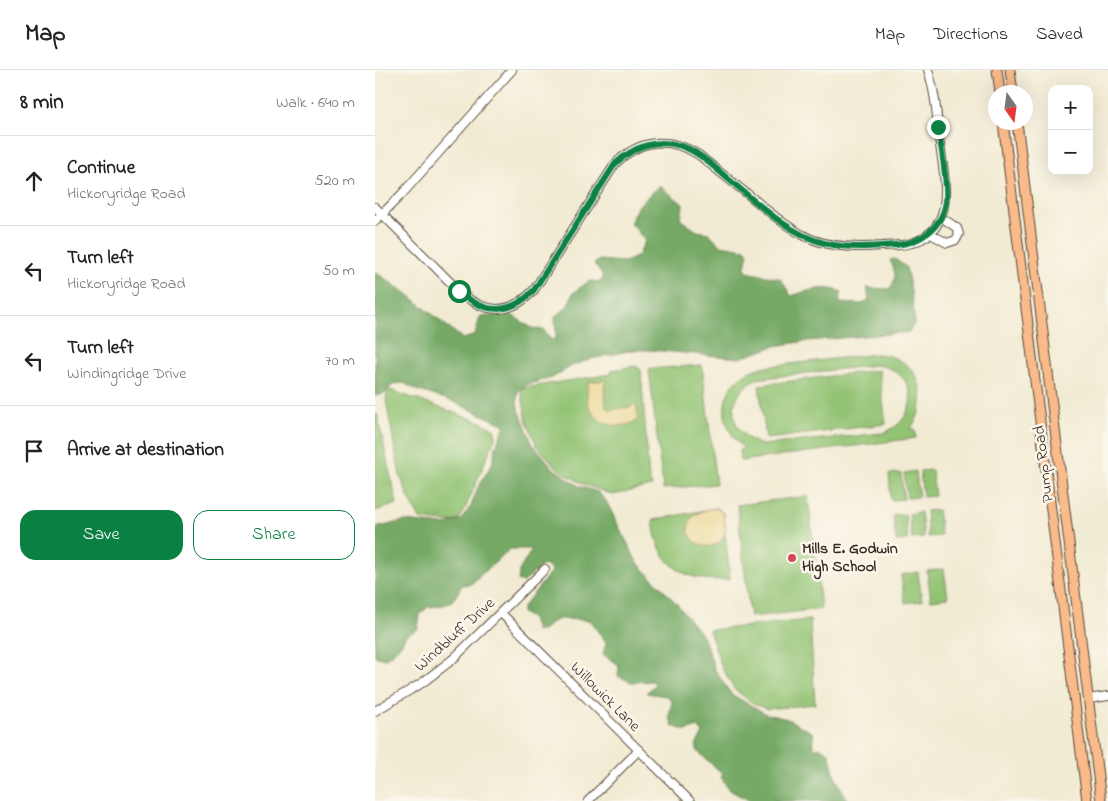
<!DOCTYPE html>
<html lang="en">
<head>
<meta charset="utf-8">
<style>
	:root { --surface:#fff; --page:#f6f6f6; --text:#222; --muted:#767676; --line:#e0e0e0; --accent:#0b8043 }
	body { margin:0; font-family:"Indie Flower",sans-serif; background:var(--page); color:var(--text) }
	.controls { position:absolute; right:15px; top:15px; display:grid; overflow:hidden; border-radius:10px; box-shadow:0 5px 20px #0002 }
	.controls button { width:45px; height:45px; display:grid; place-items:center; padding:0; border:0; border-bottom:1px solid var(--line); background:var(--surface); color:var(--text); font:25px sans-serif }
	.compass { position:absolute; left:613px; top:15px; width:45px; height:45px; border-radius:50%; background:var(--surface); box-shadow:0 5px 20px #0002; rotate:166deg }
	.stop { position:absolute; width:15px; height:15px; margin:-11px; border:4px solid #0b8043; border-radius:50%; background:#fff }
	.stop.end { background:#0b8043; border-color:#fff; box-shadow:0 1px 5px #0008 }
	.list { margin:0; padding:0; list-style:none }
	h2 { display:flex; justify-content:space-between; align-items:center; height:65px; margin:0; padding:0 20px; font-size:21px }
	h2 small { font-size:16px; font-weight:400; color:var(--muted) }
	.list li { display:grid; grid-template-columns:32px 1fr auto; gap:15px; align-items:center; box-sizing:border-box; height:90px; padding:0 20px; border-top:1px solid var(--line) }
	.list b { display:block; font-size:19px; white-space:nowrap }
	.list p { margin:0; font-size:16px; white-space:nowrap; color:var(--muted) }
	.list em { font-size:16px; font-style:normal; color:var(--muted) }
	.actions { display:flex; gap:10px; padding:15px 20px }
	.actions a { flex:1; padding:11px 0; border:1px solid var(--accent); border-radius:15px; text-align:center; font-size:18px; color:var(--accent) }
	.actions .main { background:var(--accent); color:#fff }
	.icon { flex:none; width:28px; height:28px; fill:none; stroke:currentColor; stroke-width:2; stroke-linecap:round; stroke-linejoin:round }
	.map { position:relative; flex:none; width:733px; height:731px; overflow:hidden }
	header { display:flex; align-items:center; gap:30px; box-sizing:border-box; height:70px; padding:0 25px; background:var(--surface); border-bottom:1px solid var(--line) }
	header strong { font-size:24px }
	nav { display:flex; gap:28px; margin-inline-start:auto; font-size:18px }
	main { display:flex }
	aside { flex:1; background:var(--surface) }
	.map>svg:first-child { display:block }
	.green { fill:#92c373; stroke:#667648; fill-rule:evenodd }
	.forest { fill:#75a965; stroke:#586a42 }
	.sand { fill:#eeda9e; stroke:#94825e }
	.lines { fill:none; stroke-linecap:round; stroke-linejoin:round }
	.minor-casing { stroke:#564739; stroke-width:10 }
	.major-casing { stroke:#564739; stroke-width:11 }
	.minor { stroke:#fff; stroke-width:8 }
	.major { stroke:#fabb8b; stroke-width:9 }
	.route { stroke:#0b8043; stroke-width:6 }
	.poi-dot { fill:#d1495b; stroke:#fbf7ec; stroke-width:2 }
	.labels { text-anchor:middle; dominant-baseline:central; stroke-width:5; stroke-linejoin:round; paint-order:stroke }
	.street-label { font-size:16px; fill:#3b2a1e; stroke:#fbf7ec }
	.poi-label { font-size:16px; font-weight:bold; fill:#3b2a1e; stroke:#fbf7ec; text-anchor:start }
</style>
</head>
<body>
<header>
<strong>Map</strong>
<nav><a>Map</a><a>Directions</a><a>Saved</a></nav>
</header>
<main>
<aside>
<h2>8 min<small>Walk · 640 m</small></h2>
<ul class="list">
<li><svg class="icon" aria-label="ahead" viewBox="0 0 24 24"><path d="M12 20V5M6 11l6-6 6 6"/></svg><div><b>Continue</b><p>Hickoryridge Road</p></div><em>520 m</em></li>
<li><svg class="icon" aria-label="left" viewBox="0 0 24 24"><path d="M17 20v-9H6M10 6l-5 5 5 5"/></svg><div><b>Turn left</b><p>Hickoryridge Road</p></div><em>50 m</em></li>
<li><svg class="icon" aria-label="left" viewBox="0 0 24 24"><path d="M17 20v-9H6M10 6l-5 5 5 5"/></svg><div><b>Turn left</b><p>Windingridge Drive</p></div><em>70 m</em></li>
<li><svg class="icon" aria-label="arrive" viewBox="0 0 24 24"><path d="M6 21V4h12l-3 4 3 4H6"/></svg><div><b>Arrive at destination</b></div></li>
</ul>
<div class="actions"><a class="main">Save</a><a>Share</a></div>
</aside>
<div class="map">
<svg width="733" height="731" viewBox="0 0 733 731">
	<rect width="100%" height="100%" fill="#fbf7ec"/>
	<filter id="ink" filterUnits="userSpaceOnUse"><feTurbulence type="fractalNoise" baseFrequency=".02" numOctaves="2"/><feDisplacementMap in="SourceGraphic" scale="10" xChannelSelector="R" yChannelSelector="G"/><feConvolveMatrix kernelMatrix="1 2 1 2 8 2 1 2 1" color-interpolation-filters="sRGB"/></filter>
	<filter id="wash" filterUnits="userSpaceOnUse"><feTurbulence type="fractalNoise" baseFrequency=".0096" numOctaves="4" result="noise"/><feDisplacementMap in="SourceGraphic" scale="20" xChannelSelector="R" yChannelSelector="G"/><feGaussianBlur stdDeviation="1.12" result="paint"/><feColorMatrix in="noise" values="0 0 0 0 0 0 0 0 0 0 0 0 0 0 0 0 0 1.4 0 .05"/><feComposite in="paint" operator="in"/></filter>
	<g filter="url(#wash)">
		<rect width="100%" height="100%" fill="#f2ebd3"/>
		<g class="green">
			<path d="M501 284C509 285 517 286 524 290 550 303 553 338 535 359H540L541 368 365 391 364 380 369 379C344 357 341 320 373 302 377 300 383 299 388 297ZM501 295C543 300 548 348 508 363L387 375C352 363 349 327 381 309Z"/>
			<path d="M327 295 341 414 288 419 274 299Z"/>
			<path d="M261 296 266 300 274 409 277 416 238 425 208 414 184 400 162 376 152 352 146 321 148 318 236 304 237 300Z"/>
			<path d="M504 300 511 354 391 369 384 315Z"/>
			<path d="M12 319 106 352 119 359 121 366 90 439 83 451 69 452 45 449 33 426 25 406 11 331Z"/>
			<path d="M2 344 22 434 0 441V345Z"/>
			<path d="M557 400 560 426 548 427 545 401Z"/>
			<path d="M541 401 544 427 532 428 529 403Z"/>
			<path d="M526 403 529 429 516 430 514 404Z"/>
			<path d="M433 426 446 539 375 547 362 435Z"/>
			<path d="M342 438 348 443 355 509C311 514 282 496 278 450Z"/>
			<path d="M563 440 566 466 553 467 551 441Z"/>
			<path d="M546 442 549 468 537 469 534 444Z"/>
			<path d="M530 444 533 470 521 471 518 445Z"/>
			<path d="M569 499 573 528 556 530 552 501Z"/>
			<path d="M543 502 547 531 530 533 526 505Z"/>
			<path d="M435 550 440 634 392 639 379 634 359 619 347 598 334 560Z"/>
		</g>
		<path class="forest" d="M285 116 308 134 306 150 322 161 334 163 346 175 370 179 373 183 370 197 372 202 406 209 416 226C434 220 449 215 467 222L464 233 487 234 494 230 492 218 514 219C523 209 520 201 515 190L520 189 531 197 536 220 540 252 534 262 432 271 400 276 365 288 275 280H258L216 289 197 296 177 308 154 314 143 321 142 334 157 373 179 399 204 416 223 422 231 431 262 492 302 534 329 568 340 600 356 624 391 644 413 649 438 663 439 679 444 677 454 683 460 706 473 731H375L354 720 346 707 348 704 323 682 321 675 328 663 323 657 311 661 298 656 294 646 297 631 292 626 271 623 280 614 277 611 256 612 243 606 244 595 228 584 231 572 214 550 185 549 177 552 167 561H161L157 549 147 543V538L176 502 174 497 168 495 149 512H143L144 501 157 479H135L96 514 87 515C77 535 74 535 53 537L45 545 43 559 30 566C27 576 19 583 9 589L0 586V458L29 451 69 455 86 450 96 436 103 417 117 394 120 379 130 355 74 330 41 320 29 313 19 314 8 324 0 326V202L31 223 88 269 100 265 105 247 135 244 157 258 169 260 176 270 181 269 180 247 192 237 198 223 214 211 226 212 228 206 219 194 224 190 250 192 263 186 270 171 256 153C259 136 272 127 285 116Z"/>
		<g class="sand">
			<path d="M231 310 229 316 231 337 235 340 256 337 261 333 263 350C234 367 204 344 214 312Z"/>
			<path d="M342 438 348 443C349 449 351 458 350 463 349 467 346 471 343 473 319 489 291 443 342 438Z"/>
		</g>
	</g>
	<g filter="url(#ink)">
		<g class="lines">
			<defs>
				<g id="minor">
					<path d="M0 137 84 221C109 244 135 246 159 220L240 94C265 69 294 66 324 85 342 100 361 115 380 130 396 144 413 158 432 167 455 178 482 178 507 176 515 175 525 176 533 174 582 162 570 111 565 75 562 50 561 24 553 0"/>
					<path d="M0 151 27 124 137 0"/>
					<path d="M554 163 572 173 581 170 584 164 582 158 566 147"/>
					<path d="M126 543 315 731"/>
					<path d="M713 629 733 626"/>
					<path d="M0 641 47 613 78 589 170 499"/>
					<path d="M213 731 264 680"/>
				</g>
				<g id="major">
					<path d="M622 0 625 22"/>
					<path d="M635 0 638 22"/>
					<path d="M628 52 712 731"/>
					<path d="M642 52 726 731"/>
				</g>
			</defs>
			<use href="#minor" class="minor-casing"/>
			<use href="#major" class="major-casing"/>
			<use href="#minor" class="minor"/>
			<use href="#major" class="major"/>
		</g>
	</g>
	<g class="lines" filter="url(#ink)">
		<path class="route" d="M84 221C109 244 135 246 159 220L240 94C258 77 281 68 306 76 323 81 338 96 352 108 381 131 411 163 449 173 472 179 497 177 521 175 545 173 567 158 571 132 573 113 566 77 563 57"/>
	</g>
	<circle class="poi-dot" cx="417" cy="488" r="5"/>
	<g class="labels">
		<g class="street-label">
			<text transform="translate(669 394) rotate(-97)">Pump Road</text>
			<text transform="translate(80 565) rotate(-42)">Windbluff Drive</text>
			<text transform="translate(230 627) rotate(45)">Willowick Lane</text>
		</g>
		<g class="poi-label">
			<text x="427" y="479">Mills E. Godwin<tspan x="427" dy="18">High School</tspan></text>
		</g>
	</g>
</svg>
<div class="controls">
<button>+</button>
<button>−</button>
</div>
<svg class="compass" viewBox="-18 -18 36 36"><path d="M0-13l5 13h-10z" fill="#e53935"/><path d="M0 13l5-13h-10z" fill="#767676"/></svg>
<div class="stop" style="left:84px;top:221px"></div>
<div class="stop end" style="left:563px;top:57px"></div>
</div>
</main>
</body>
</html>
